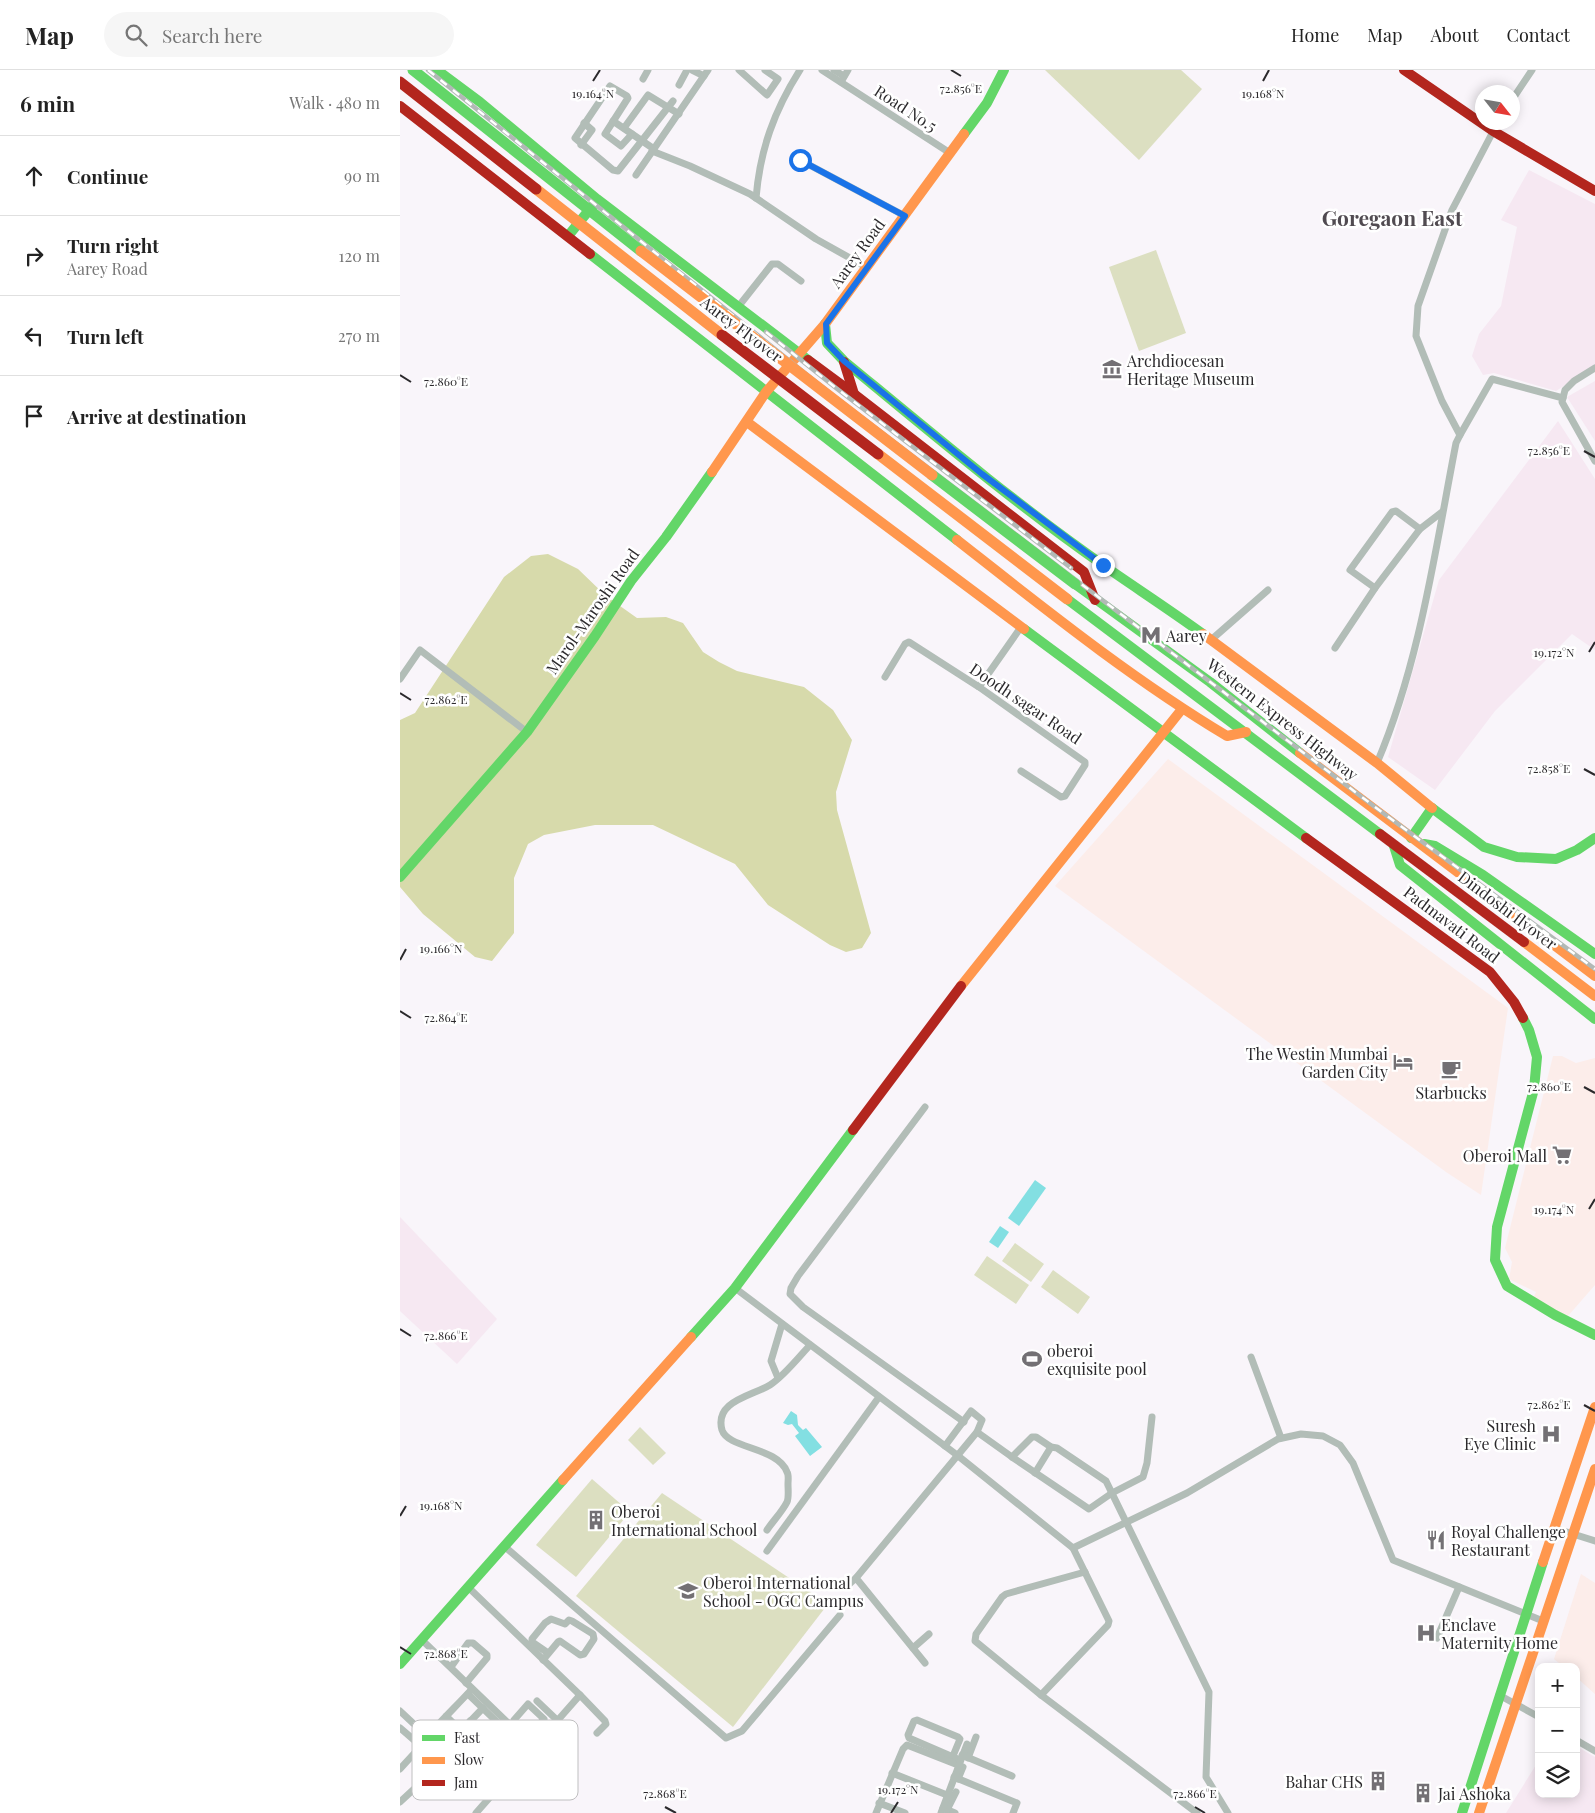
<!DOCTYPE html>
<html lang="en">
<head>
<meta charset="utf-8">
<style>
	:root { --surface:#fff; --page:#f6f6f6; --text:#222; --muted:#767676; --line:#e0e0e0 }
	body { margin:0; font-family:"Playfair Display",serif; background:var(--page); color:var(--text) }
	.controls { position:absolute; right:15px; bottom:15px; display:grid; overflow:hidden; border-radius:10px; box-shadow:0 2px 12px #0003 }
	.controls button { width:45px; height:45px; display:grid; place-items:center; padding:0; border:0; border-bottom:1px solid var(--line); background:var(--surface); color:var(--text); font:25px sans-serif }
	.compass { position:absolute; left:1075px; top:15px; width:45px; height:45px; border-radius:50%; background:var(--surface); box-shadow:0 2px 12px #0003; rotate:121deg }
	.stop { position:absolute; width:15px; height:15px; margin:-11px; border:4px solid #1a73e8; border-radius:50%; background:#fff }
	.stop.end { background:#1a73e8; border-color:#fff; box-shadow:0 1px 5px #0008 }
	.list { margin:0; padding:0; list-style:none }
	h2 { display:flex; justify-content:space-between; align-items:center; height:65px; margin:0; padding:0 20px; font-size:21px }
	h2 small { font-size:16px; font-weight:400; color:var(--muted) }
	.list li { display:grid; grid-template-columns:32px 1fr auto; gap:15px; align-items:center; box-sizing:border-box; height:80px; padding:0 20px; border-top:1px solid var(--line) }
	.list b { display:block; font-size:19px; white-space:nowrap }
	.list p { margin:0; font-size:16px; white-space:nowrap; color:var(--muted) }
	.list em { font-size:16px; font-style:normal; color:var(--muted) }
	.icon { flex:none; width:28px; height:28px; fill:none; stroke:currentColor; stroke-width:2; stroke-linecap:round; stroke-linejoin:round }
	.map { position:relative; flex:none; width:1195px; height:1743px; overflow:hidden }
	header { display:flex; align-items:center; gap:30px; box-sizing:border-box; height:70px; padding:0 25px; background:var(--surface); border-bottom:1px solid var(--line) }
	header strong { font-size:24px }
	nav { display:flex; gap:28px; margin-inline-start:auto; font-size:18px }
	.search { width:350px; height:45px; background:var(--page); display:flex; align-items:center; gap:12px; box-sizing:border-box; padding:0 18px; border-radius:28px; color:var(--muted); font-size:19px }
	main { display:flex }
	aside { flex:1; background:var(--surface) }
	.map>svg:first-child { display:block }
	.commercial { fill:#fcedea }
	.industrial { fill:#f6e8f2 }
	.green { fill:#dcdfc1 }
	.forest { fill:#d7daab }
	.water { fill:#83dfe2 }
	.lines { fill:none; stroke-linecap:round; stroke-linejoin:round }
	.street { stroke:#b2bdb7; stroke-width:7 }
	.fast { stroke:#63d668; stroke-width:10 }
	.slow { stroke:#ff974d; stroke-width:10 }
	.jam { stroke:#b3261e; stroke-width:10 }
	.rail-casing { stroke:#b2b9b6; stroke-width:4.5 }
	.rail { stroke:#fff; stroke-width:2.5; stroke-dasharray:8; stroke-linecap:butt }
	.fast-bridge { stroke:#63d668; stroke-width:11 }
	.slow-bridge { stroke:#ff974d; stroke-width:11 }
	.jam-bridge { stroke:#b3261e; stroke-width:11 }
	.route { stroke:#1a73e8; stroke-width:6 }
	.ticks { fill:none; stroke:#2b292c; stroke-width:2 }
	.labels { text-anchor:middle; dominant-baseline:central; stroke-width:5; stroke-linejoin:round; paint-order:stroke }
	.street-label { font-size:16px; fill:#2b292c; stroke:#fff }
	.poi-label { font-size:16px; fill:#2b292c; stroke:#fff; text-anchor:start }
	.district-label { font-size:21px; font-weight:bold; fill:#514b51; stroke:#fff }
	.key { fill:#fff; stroke:#bfbfc0; stroke-width:1 }
	.key-label { font-size:14px; fill:#2b292c }
	.ticks-label { font-size:12px; text-anchor:middle; fill:#2b292c; stroke:#fff; stroke-width:5; stroke-linejoin:round; paint-order:stroke }
</style>
</head>
<body>
<header>
<strong>Map</strong>
<div class="search"><svg class="icon" aria-label="search" viewBox="0 0 24 24"><circle cx="10" cy="10" r="6"/><path d="M15 15l6 6"/></svg>Search here</div>
<nav><a>Home</a><a>Map</a><a>About</a><a>Contact</a></nav>
</header>
<main>
<aside>
<h2>6 min<small>Walk · 480 m</small></h2>
<ul class="list">
<li><svg class="icon" aria-label="ahead" viewBox="0 0 24 24"><path d="M12 20V5M6 11l6-6 6 6"/></svg><div><b>Continue</b></div><em>90 m</em></li>
<li><svg class="icon" aria-label="right" viewBox="0 0 24 24"><path d="M7 20v-9h11M14 6l5 5-5 5"/></svg><div><b>Turn right</b><p>Aarey Road</p></div><em>120 m</em></li>
<li><svg class="icon" aria-label="left" viewBox="0 0 24 24"><path d="M17 20v-9H6M10 6l-5 5 5 5"/></svg><div><b>Turn left</b></div><em>270 m</em></li>
<li><svg class="icon" aria-label="arrive" viewBox="0 0 24 24"><path d="M6 21V4h12l-3 4 3 4H6"/></svg><div><b>Arrive at destination</b></div></li>
</ul>
</aside>
<div class="map">
<svg width="1195" height="1743" viewBox="0 0 1195 1743">
	<rect width="100%" height="100%" fill="#f9f5fa"/>
	<g class="commercial">
		<path d="M768 689 1108 938 1081 1125 1046 1102 655 816Z"/>
		<path d="M1153 986H1162L1176 993 1195 988V1215L1168 1246 1131 1232 1136 1222 1109 1209 1112 1192 1105 1178Z"/>
		<path d="M1181 1504 1195 1513V1624L1176 1607V1597H1164L1154 1589Z"/>
	</g>
	<g class="industrial">
		<path d="M1129 100 1195 134V296L1156 321 1094 303 1083 305 1072 286 1079 264 1101 236 1117 157 1101 150Z"/>
		<path d="M1195 311V371L1167 327Z"/>
		<path d="M1158 351 1195 409V580L1172 564 1095 641 1035 720 988 687 1039 510Z"/>
		<path d="M0 1147 97 1249 57 1294 0 1241Z"/>
		<path d="M1176 1676 1195 1687V1743H1106L1139 1690V1724H1176Z"/>
	</g>
	<g class="green">
		<path d="M645 0H781L802 19 739 90Z"/>
		<path d="M756 180 786 263 739 281 709 197Z"/>
		<path d="M615 1173 644 1194 631 1212 602 1191Z"/>
		<path d="M587 1186 629 1215 616 1234 574 1205Z"/>
		<path d="M653 1200 690 1227 678 1244 641 1217Z"/>
		<path d="M240 1357 266 1383 253 1395 228 1370Z"/>
		<path d="M192 1409 230 1442 176 1507 136 1475Z"/>
		<path d="M262 1423 428 1534 333 1657 176 1526Z"/>
	</g>
	<path class="forest" d="M148 484 178 499 206 526 237 548 266 547 283 553 303 582 319 592 337 601 404 617 433 640 452 670 436 722 437 740 471 863 462 878 446 882 430 875 368 835 335 794 253 755H195L144 765 128 774 114 808V863L92 891 75 887 23 844 0 817V650L15 643 104 507 131 486Z"/>
	<g class="water">
		<path d="M635 1110 646 1118 619 1156 608 1148Z"/>
		<path d="M600 1156 609 1162 598 1178 589 1172Z"/>
		<path d="M391 1341 397 1345 398 1355 403 1360 406 1358 422 1377 410 1386 395 1366 399 1363 392 1354 388 1355 383 1353Z"/>
	</g>
	<g class="lines">
		<g class="street">
			<path d="M292 0 304 6"/>
			<path d="M339 0 367 25 378 9 365 0"/>
			<path d="M422 0 550 83"/>
			<path d="M434 0 444 6"/>
			<path d="M243 9 248 0"/>
			<path d="M441 12 448 0"/>
			<path d="M279 15 287 0"/>
			<path d="M1112 30 1132 0"/>
			<path d="M213 51 254 79"/>
			<path d="M224 58 248 25 279 44"/>
			<path d="M232 64 221 76 205 64 228 28 227 26 210 16 175 68 213 100 218 101 273 31"/>
			<path d="M181 75 192 60 184 53"/>
			<path d="M252 81 290 96 350 124 416 169 466 197"/>
			<path d="M400 90 505 146"/>
			<path d="M236 105 308 0"/>
			<path d="M356 128C360 80 374 41 400 0"/>
			<path d="M338 237 372 194H378L401 211"/>
			<path d="M1195 298 1174 311 1165 320 1162 332 1195 391"/>
			<path d="M1060 365 1092 309 1163 328"/>
			<path d="M975 518 950 500 992 442 996 441 1020 459"/>
			<path d="M811 570 868 520"/>
			<path d="M935 578 975 518 1020 459 1042 442"/>
			<path d="M485 607 505 574 509 572 579 617 685 692V695L665 726 661 727 621 701"/>
			<path d="M0 609 20 580 127 662"/>
			<path d="M579 617 621 557"/>
			<path d="M977 693C1020 592 1035 481 1056 373L1060 365 1042 331 1016 266 1018 236 1052 140 1098 52"/>
			<path d="M525 1037 398 1206 391 1218 390 1224 403 1237 564 1352"/>
			<path d="M335 1218 557 1385 673 1478 709 1551 708 1555 641 1625"/>
			<path d="M851 1287 881 1368"/>
			<path d="M378 1308 371 1291 382 1254"/>
			<path d="M577 1362 612 1387 689 1439 712 1423 743 1407 747 1393 752 1347"/>
			<path d="M612 1387 632 1367H636L651 1377 657 1378 706 1411 809 1622 806 1707 828 1743"/>
			<path d="M635 1403 651 1377"/>
			<path d="M1154 1458 1195 1471"/>
			<path d="M367 1460C373 1451 382 1442 387 1432 389 1428 388 1419 388 1414 388 1410 389 1405 387 1402 378 1377 328 1379 322 1360 314 1331 352 1326 370 1315 383 1307 399 1287 410 1275"/>
			<path d="M104 1476 326 1668 342 1661 440 1545"/>
			<path d="M673 1478 787 1423 878 1369 901 1364 923 1366 940 1375 953 1393 993 1490 1143 1551"/>
			<path d="M367 1481 479 1327"/>
			<path d="M685 1502 606 1524 602 1527 576 1564 575 1571 641 1625 797 1743"/>
			<path d="M68 1517 180 1625 76 1743"/>
			<path d="M446 1517 456 1508"/>
			<path d="M1037 1568 1059 1517"/>
			<path d="M22 1570 134 1678"/>
			<path d="M513 1578 529 1564"/>
			<path d="M143 1590 158 1572 160 1571 180 1585 184 1584 194 1569 193 1564 172 1551 169 1550 165 1554 151 1549 145 1553 132 1569V1572L148 1583"/>
			<path d="M525 1593 456 1508 577 1362 582 1350 571 1341 545 1376"/>
			<path d="M51 1597 68 1573H73L87 1585V1588L66 1613"/>
			<path d="M68 1624 124 1678 112 1691 110 1690 70 1651"/>
			<path d="M180 1625 205 1651 206 1654 197 1663"/>
			<path d="M1099 1625 1139 1647"/>
			<path d="M137 1631 158 1651"/>
			<path d="M0 1641 91 1726"/>
			<path d="M46 1646 84 1683 85 1685 78 1697H75L35 1663 34 1659C47 1645 60 1632 72 1619"/>
			<path d="M112 1657 116 1654 114 1650 128 1634 144 1649 131 1664 116 1654"/>
			<path d="M0 1658 21 1676"/>
			<path d="M61 1661 83 1638"/>
			<path d="M146 1664 169 1684"/>
			<path d="M1176 1670 1195 1681"/>
			<path d="M562 1685 612 1706"/>
			<path d="M553 1686 560 1669 558 1667 517 1650 514 1651 508 1665 509 1668 560 1690"/>
			<path d="M568 1688 576 1667"/>
			<path d="M0 1699 21 1676 39 1692 40 1695 0 1732"/>
			<path d="M113 1701 131 1716H134L161 1685"/>
			<path d="M492 1703 547 1725"/>
			<path d="M554 1707 617 1733 613 1743"/>
			<path d="M121 1708 150 1674"/>
			<path d="M558 1709 563 1697"/>
			<path d="M479 1733 505 1743"/>
			<path d="M543 1738 555 1743"/>
			<path d="M547 1740 556 1722"/>
			<path d="M476 1743 503 1679 507 1675 558 1695"/>
			<path d="M541 1743 567 1674"/>
		</g>
		<g class="fast">
			<path d="M37 0 80 32 197 129 408 290"/>
			<path d="M564 64 587 33 604 0"/>
			<path d="M168 166 194 134"/>
			<path d="M190 184 557 470"/>
			<path d="M425 254 427 273 444 291C529 361 613 432 703 495 736 518 770 540 803 564"/>
			<path d="M675 514 810 612 900 683"/>
			<path d="M667 529 980 764"/>
			<path d="M624 559 906 768"/>
			<path d="M1032 738 1084 777 1117 787 1156 789 1177 780 1195 768"/>
			<path d="M1011 768 1032 738"/>
			<path d="M1024 774 1035 776 1083 805 1195 884"/>
			<path d="M994 776 1000 795 1195 949"/>
			<path d="M0 807 127 662 195 566 231 511 266 467 312 402"/>
			<path d="M1123 948 1129 960 1137 987 1134 1019 1097 1157 1095 1190 1107 1216 1155 1245 1195 1265"/>
			<path d="M291 1267 335 1218 453 1060"/>
			<path d="M0 1594 163 1410"/>
			<path d="M1062 1743 1143 1492"/>
		</g>
		<g class="slow">
			<path d="M347 352 624 559"/>
			<path d="M312 402 366 322 425 254 564 64"/>
			<path d="M557 470C645 539 732 609 827 666L846 662"/>
			<path d="M803 564 977 693 1032 738"/>
			<path d="M900 683 1195 906"/>
			<path d="M1124 872 1195 926"/>
			<path d="M561 916 782 639"/>
			<path d="M163 1410 291 1267"/>
			<path d="M1143 1492 1195 1337"/>
			<path d="M1079 1743 1195 1399"/>
		</g>
		<g class="jam">
			<path d="M1004 0 1093 61 1195 121"/>
			<path d="M0 36 190 184"/>
			<path d="M408 290 454 324 684 502 695 530"/>
			<path d="M444 292 454 324"/>
			<path d="M980 764 1124 872"/>
			<path d="M906 768 1090 902 1114 932 1123 948"/>
			<path d="M453 1060 561 916"/>
		</g>
		<defs>
			<g id="rail">
				<path d="M28 0 431 324 975 737 1195 899"/>
				<path d="M366 262 436 318 671 498"/>
			</g>
		</defs>
		<use href="#rail" class="rail-casing"/>
		<use href="#rail" class="rail"/>
		<g class="fast-bridge">
			<path d="M13 0 241 181"/>
			<path d="M532 405 675 514"/>
		</g>
		<g class="slow-bridge">
			<path d="M136 119 322 265"/>
			<path d="M241 181 532 405"/>
			<path d="M478 384 667 529"/>
		</g>
		<g class="jam-bridge">
			<path d="M0 12 136 119"/>
			<path d="M322 265 478 384"/>
		</g>
	</g>
	<g class="lines">
		<path class="route" d="M400 90 505 146 426 254 427 273 444 291 582 404 703 495"/>
	</g>
	<path class="ticks" d="M551 0 561 6M193 11 200 0M863 11 869 0M0 305 11 312M1184 381 1195 387M1189 582 1195 572M0 623 11 630M1184 699 1195 705M0 890 6 879M0 941 11 948M1184 1017 1195 1023M1189 1139 1195 1129M0 1259 11 1266M1184 1335 1195 1341M0 1446 6 1436M0 1577 11 1584M265 1737 276 1743M795 1737 805 1743M491 1743 498 1732"/>
	<defs>
		<symbol id="museum-bare" viewBox="-9 -9 18 18"><path d="M0-6L6-3V-2H-6V-3ZM-5-1h2V3h-2ZM-1-1h2V3h-2ZM3-1h2V3H3ZM-6 4H6V6H-6Z" fill="#737074" stroke="#fff" stroke-width="2.5" paint-order="stroke"/></symbol>
		<symbol id="metro-bare" viewBox="-9 -9 18 18"><path d="M-5.5 5V-5H-3L0 0L3-5H5.5V5H3V-.5L0 4L-3-.5V5Z" fill="#737074" stroke="#fff" stroke-width="2.5" paint-order="stroke"/></symbol>
		<symbol id="hotel-bare" viewBox="-9 -9 18 18"><path d="M-6-4.5h1.5V1H6V5H4.5V3h-9V5H-6ZM-4 0a1.8 1.8 0 1 1 3.6 0ZM.5 0V-2.5h3Q6-2.5 6 0Z" fill="#737074" stroke="#fff" stroke-width="2.5" paint-order="stroke"/></symbol>
		<symbol id="cafe-bare" viewBox="-9 -9 18 18"><path d="M-5.5-4.5H6V0H3Q3 3.5 0 3.5H-2.5Q-5.5 3.5-5.5 0ZM3-3.2v2h1.7v-2ZM-6 4.5H4V6H-6Z" fill="#737074" stroke="#fff" stroke-width="2.5" paint-order="stroke"/></symbol>
		<symbol id="supermarket-bare" viewBox="-9 -9 18 18"><path d="M-6-5.5h2.5l.6 2H6L4.5 2H-2.5L-4.4-4H-6ZM-1.5 3.2a1.3 1.3 0 1 0 .1 0ZM3 3.2a1.3 1.3 0 1 0 .1 0Z" fill="#737074" stroke="#fff" stroke-width="2.5" paint-order="stroke"/></symbol>
		<symbol id="stadium-bare" viewBox="-9 -9 18 18"><path d="M0-5a6.5 5 0 1 0 0 10a6.5 5 0 1 0 0-10ZM-3.5-1.8h7v3.6h-7Z" fill="#737074" stroke="#fff" stroke-width="2.5" paint-order="stroke"/></symbol>
		<symbol id="hospital-bare" viewBox="-9 -9 18 18"><path d="M-5-5h3v3.5h4V-5h3V5h-3V1.5h-4V5h-3Z" fill="#737074" stroke="#fff" stroke-width="2.5" paint-order="stroke"/></symbol>
		<symbol id="building-bare" viewBox="-9 -9 18 18"><path d="M-4-6H4V6H1V3H-1V6H-4ZM-2.5-4.3h1.7v1.8h-1.7ZM.8-4.3h1.7v1.8H.8ZM-2.5-1h1.7V.8h-1.7ZM.8-1h1.7V.8H.8Z" fill="#737074" stroke="#fff" stroke-width="2.5" paint-order="stroke"/></symbol>
		<symbol id="restaurant-bare" viewBox="-9 -9 18 18"><path d="M-5-6h1v4h1v-4h1v4h1v-4h1v5L-1.5 .5V6h-2V.5L-5-1ZM5-6V6H3V1.5H1.5Q1.5-4 5-6Z" fill="#737074" stroke="#fff" stroke-width="2.5" paint-order="stroke"/></symbol>
		<symbol id="school-bare" viewBox="-9 -9 18 18"><path d="M0-5L7-2L0 1L-7-2ZM-4 1L0 2.5L4 1V4Q0 6-4 4Z" fill="#737074" stroke="#fff" stroke-width="2.5" paint-order="stroke"/></symbol>
	</defs>
	<g fill-rule="evenodd">
		<use href="#museum-bare" x="698" y="285" width="28" height="28"/>
		<use href="#metro-bare" x="737" y="551" width="28" height="28"/>
		<use href="#hotel-bare" x="989" y="978" width="28" height="28"/>
		<use href="#cafe-bare" x="1037" y="985" width="28" height="28"/>
		<use href="#supermarket-bare" x="1148" y="1071" width="28" height="28"/>
		<use href="#stadium-bare" x="618" y="1275" width="28" height="28"/>
		<use href="#hospital-bare" x="1137" y="1350" width="28" height="28"/>
		<use href="#building-bare" x="182" y="1436" width="28" height="28"/>
		<use href="#restaurant-bare" x="1022" y="1456" width="28" height="28"/>
		<use href="#school-bare" x="274" y="1507" width="28" height="28"/>
		<use href="#hospital-bare" x="1012" y="1549" width="28" height="28"/>
		<use href="#building-bare" x="964" y="1697" width="28" height="28"/>
		<use href="#building-bare" x="1009" y="1709" width="28" height="28"/>
	</g>
	<g class="labels">
		<g class="street-label">
			<text transform="translate(506 38) rotate(33)">Road No.5</text>
			<text transform="translate(457 183) rotate(-54)">Aarey Road</text>
			<text transform="translate(342 259) rotate(37)">Aarey Flyover</text>
			<text transform="translate(192 541) rotate(-55)">Marol-Maroshi Road</text>
			<text transform="translate(626 633) rotate(34)">Doodh sagar Road</text>
			<text transform="translate(883 649) rotate(38)">Western Express Highway</text>
			<text transform="translate(1108 840) rotate(37)">Dindoshi flyover</text>
			<text transform="translate(1052 854) rotate(37)">Padmavati Road</text>
		</g>
		<g class="poi-label">
			<text x="727" y="290">Archdiocesan<tspan x="727" dy="18">Heritage Museum</tspan></text>
			<text x="766" y="565">Aarey</text>
			<text x="988" y="983" text-anchor="end">The Westin Mumbai<tspan x="988" dy="18">Garden City</tspan></text>
			<text x="1051" y="1022" text-anchor="middle">Starbucks</text>
			<text x="1147" y="1085" text-anchor="end">Oberoi Mall</text>
			<text x="647" y="1280">oberoi<tspan x="647" dy="18">exquisite pool</tspan></text>
			<text x="1136" y="1355" text-anchor="end">Suresh<tspan x="1136" dy="18">Eye Clinic</tspan></text>
			<text x="211" y="1441">Oberoi<tspan x="211" dy="18">International School</tspan></text>
			<text x="1051" y="1461">Royal Challenge<tspan x="1051" dy="18">Restaurant</tspan></text>
			<text x="303" y="1512">Oberoi International<tspan x="303" dy="18">School - OGC Campus</tspan></text>
			<text x="1041" y="1554">Enclave<tspan x="1041" dy="18">Maternity Home</tspan></text>
			<text x="963" y="1711" text-anchor="end">Bahar CHS</text>
			<text x="1038" y="1723">Jai Ashoka</text>
		</g>
		<g class="district-label">
			<text x="992" y="147">Goregaon East</text>
		</g>
	</g>
	<rect x="12" y="1650" width="166" height="80" rx="8" class="key"/>
	<rect x="22" y="1665" width="23" height="6" fill="#63d668"/>
	<rect x="22" y="1687" width="23" height="7" fill="#ff974d"/>
	<rect x="22" y="1710" width="23" height="6" fill="#b3261e"/>
	<g class="key-label">
		<text x="54" y="1673">Fast</text>
		<text x="54" y="1695">Slow</text>
		<text x="54" y="1718">Jam</text>
	</g>
	<g class="ticks-label">
		<text x="561" y="23">72.856°E</text>
		<text x="863" y="28">19.168°N</text>
		<text x="193" y="28">19.164°N</text>
		<text x="46" y="316">72.860°E</text>
		<text x="1149" y="385">72.856°E</text>
		<text x="1154" y="587">19.172°N</text>
		<text x="46" y="634">72.862°E</text>
		<text x="1149" y="703">72.858°E</text>
		<text x="41" y="883">19.166°N</text>
		<text x="46" y="952">72.864°E</text>
		<text x="1149" y="1021">72.860°E</text>
		<text x="1154" y="1144">19.174°N</text>
		<text x="46" y="1270">72.866°E</text>
		<text x="1149" y="1339">72.862°E</text>
		<text x="41" y="1440">19.168°N</text>
		<text x="46" y="1588">72.868°E</text>
		<text x="498" y="1724">19.172°N</text>
		<text x="265" y="1728">72.868°E</text>
		<text x="795" y="1728">72.866°E</text>
	</g>
</svg>
<div class="controls">
<button>+</button>
<button>−</button>
<button><svg class="icon" aria-label="layers" viewBox="0 0 24 24"><path d="M12 4l9 5-9 5-9-5zM3 14l9 5 9-5"/></svg></button>
</div>
<svg class="compass" viewBox="-18 -18 36 36"><path d="M0-13l5 13h-10z" fill="#e53935"/><path d="M0 13l5-13h-10z" fill="#767676"/></svg>
<div class="stop" style="left:400px;top:90px"></div>
<div class="stop end" style="left:703px;top:495px"></div>
</div>
</main>
</body>
</html>
